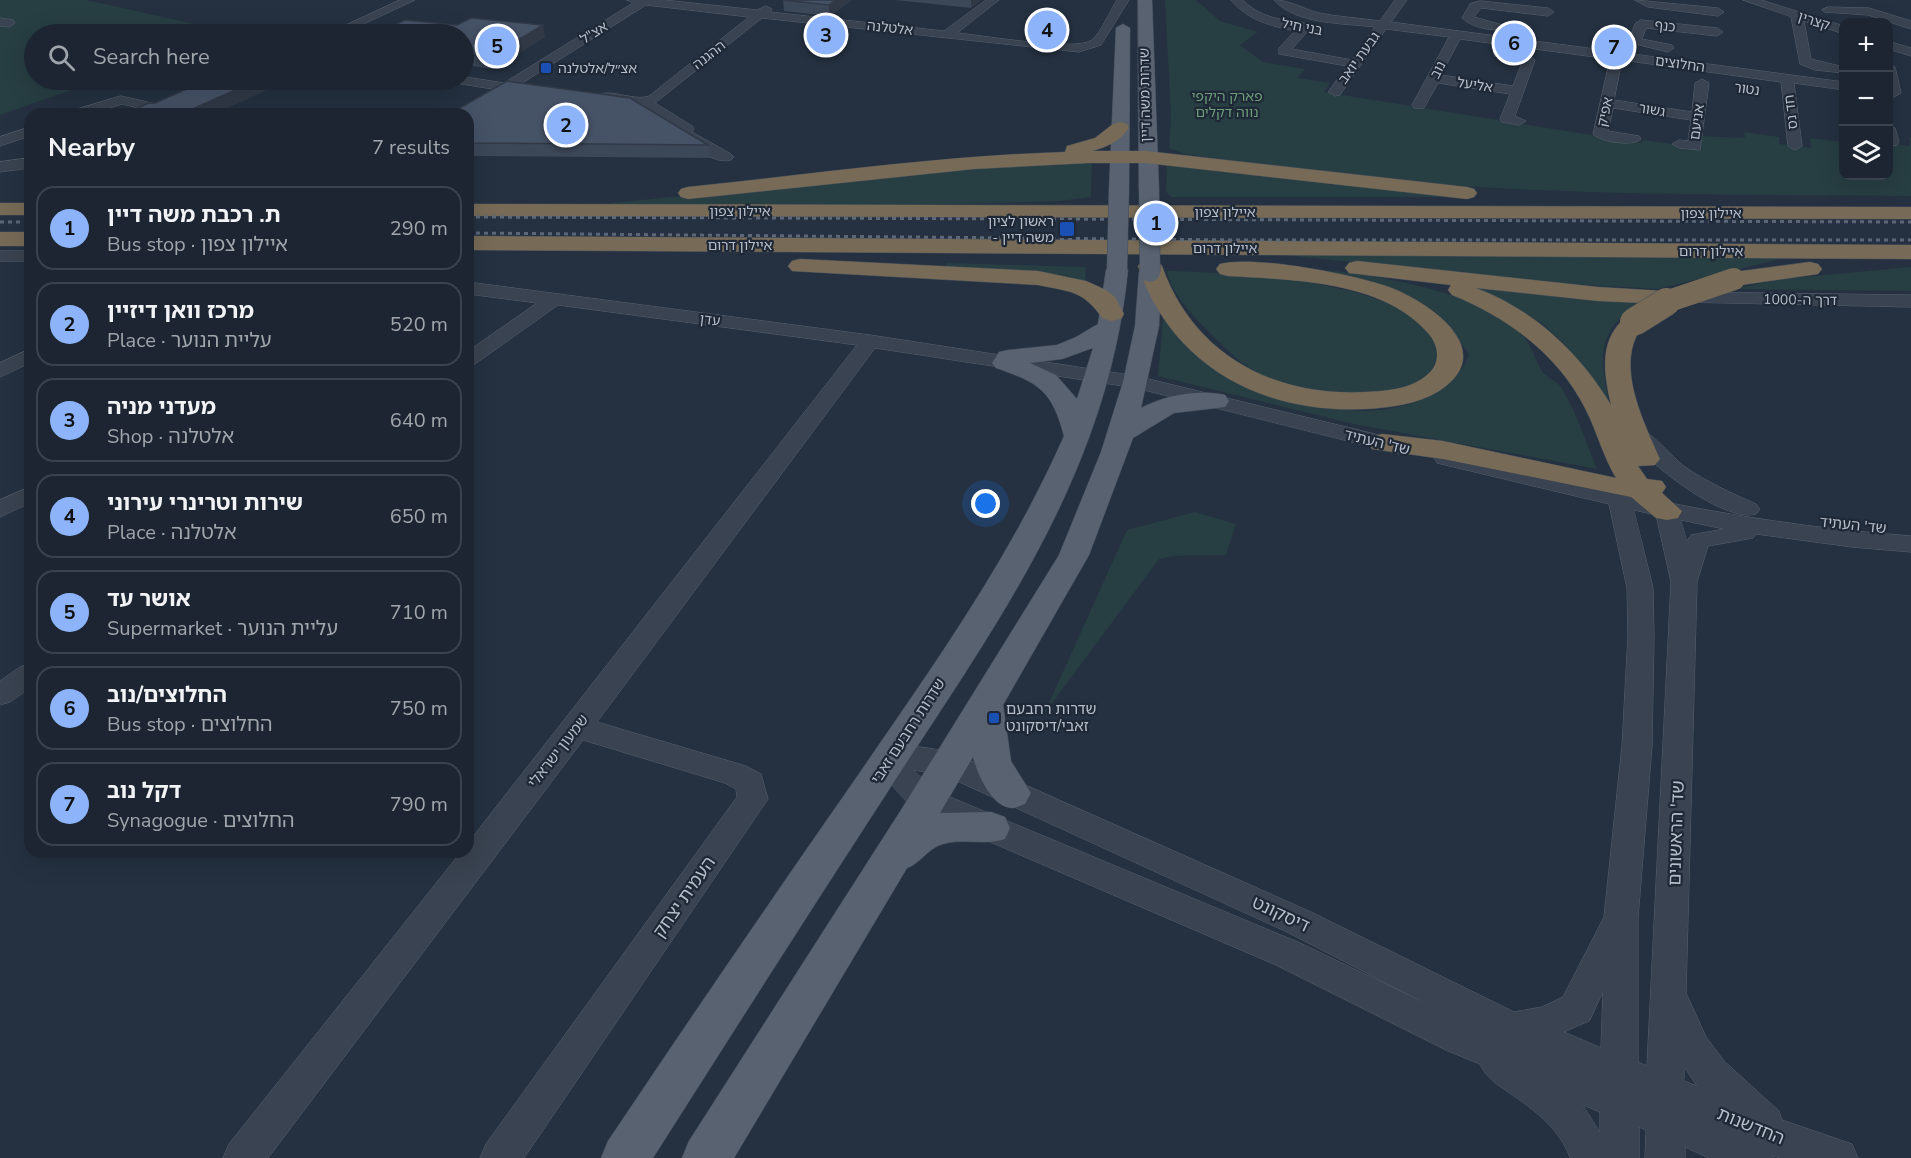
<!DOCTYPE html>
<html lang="en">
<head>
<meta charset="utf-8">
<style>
	:root { --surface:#1c2531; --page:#29313d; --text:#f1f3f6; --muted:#a0a5ab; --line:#3a424d; --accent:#8db4fa }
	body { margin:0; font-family:"Nunito Sans","Noto Sans Hebrew",sans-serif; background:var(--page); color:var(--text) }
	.controls { position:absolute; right:18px; top:18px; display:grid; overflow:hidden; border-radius:12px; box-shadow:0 6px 24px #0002 }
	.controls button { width:54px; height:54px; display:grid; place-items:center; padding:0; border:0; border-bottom:2px solid var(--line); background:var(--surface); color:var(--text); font:30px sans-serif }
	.you { position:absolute; left:986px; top:504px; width:21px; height:21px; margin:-15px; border:4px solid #fff; border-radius:50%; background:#1a73e8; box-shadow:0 0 0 9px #1a73e833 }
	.badge { display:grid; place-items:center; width:39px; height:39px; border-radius:50%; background:var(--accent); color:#111; font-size:20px; font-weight:700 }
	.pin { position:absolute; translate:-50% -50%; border:3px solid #fff; box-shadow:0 2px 6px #0006 }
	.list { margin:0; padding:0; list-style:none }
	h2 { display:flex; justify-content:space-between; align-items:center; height:78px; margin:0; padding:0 24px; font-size:26px }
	h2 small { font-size:20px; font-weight:400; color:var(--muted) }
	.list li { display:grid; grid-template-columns:39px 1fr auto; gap:18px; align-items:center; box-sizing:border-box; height:84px; margin:0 12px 12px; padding:0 12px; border:2px solid var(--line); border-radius:18px }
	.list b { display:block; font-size:22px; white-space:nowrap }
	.list p { margin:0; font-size:20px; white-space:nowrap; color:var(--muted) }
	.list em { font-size:20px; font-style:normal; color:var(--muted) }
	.icon { flex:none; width:33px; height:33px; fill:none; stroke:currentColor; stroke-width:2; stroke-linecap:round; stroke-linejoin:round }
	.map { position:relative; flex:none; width:1911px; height:1158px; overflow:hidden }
	.search { position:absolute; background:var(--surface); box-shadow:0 6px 24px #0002; left:24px; top:24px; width:450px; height:66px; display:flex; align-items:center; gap:15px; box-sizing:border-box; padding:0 21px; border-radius:33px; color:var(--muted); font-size:22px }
	.panel { position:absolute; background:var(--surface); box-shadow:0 6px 24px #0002; left:24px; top:108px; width:450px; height:750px; border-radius:18px }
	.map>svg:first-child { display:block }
	.green { fill:#273e42 }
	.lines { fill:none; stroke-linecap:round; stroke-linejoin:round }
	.minor-casing { stroke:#58616e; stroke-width:1 }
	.major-casing { stroke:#434c5a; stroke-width:1 }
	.highway-casing { stroke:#444e5b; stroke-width:1 }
	.minor { fill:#3a4351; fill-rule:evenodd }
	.major { fill:#586271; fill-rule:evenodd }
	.highway { fill:#776b57; fill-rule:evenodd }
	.rail { stroke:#5c6778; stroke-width:3; stroke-dasharray:4 4; stroke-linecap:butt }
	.major-bridge-casing { stroke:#434c5a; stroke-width:21; stroke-linecap:butt }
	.highway-bridge-far1-casing { stroke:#444e5b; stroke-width:22; stroke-linecap:butt }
	.highway-bridge-casing { stroke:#444e5b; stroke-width:29; stroke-linecap:butt }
	.major-bridge { stroke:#586271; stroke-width:20 }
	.highway-bridge-far1 { stroke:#776b57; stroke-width:22 }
	.highway-bridge { stroke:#776b57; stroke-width:28 }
	.wall { fill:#3c4758 }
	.shaded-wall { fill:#313947 }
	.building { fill:#465266; stroke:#313947; stroke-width:1.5 }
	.transit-dot { fill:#1a4fb4; stroke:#1e2836; stroke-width:2 }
	.labels { text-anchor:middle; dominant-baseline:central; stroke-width:4.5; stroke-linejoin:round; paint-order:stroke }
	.far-street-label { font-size:14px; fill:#b7becb; stroke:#1e2836 }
	.far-poi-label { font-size:14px; fill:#b7becb; stroke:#1e2836; text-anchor:start }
	.far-park-label { font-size:14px; fill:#6d9d7a; stroke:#1e2836 }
	.street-label { font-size:15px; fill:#b7becb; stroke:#1e2836 }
	.poi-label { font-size:15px; fill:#b7becb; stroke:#1e2836; text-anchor:start }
	.near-street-label { font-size:18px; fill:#b7becb; stroke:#1e2836 }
</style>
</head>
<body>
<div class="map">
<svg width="1911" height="1158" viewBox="0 0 1911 1158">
	<rect width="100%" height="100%" fill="#253141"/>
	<g class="green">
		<path d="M0 0H86L240 34H34V80H100L0 115Z"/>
		<path d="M1165 0H1196L1220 21 1258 32 1240 45 1263 62 1305 69 1298 78 1330 83 1324 92 1641 143 1643 140 1699 148 1702 136 1745 138 1744 132 1779 137V144L1811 148 1810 138 1842 142 1840 135 1843 136 1844 176H1888L1889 143 1910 146 1909 137 1911 138V196C1747 194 1583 196 1420 183 1341 177 1263 164 1185 154L1169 148 1171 116Z"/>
		<path d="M1092 159 1091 197 1060 201 859 207 610 206 612 203 1020 162Z"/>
		<path d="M1167 162 1435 194 1439 197H1172L1166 192Z"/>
		<path d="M1277 254 1788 257 1657 289 1538 282Z"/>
		<path d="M946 263 1086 267 1085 282 1069 276 948 269Z"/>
		<path d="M1287 267C1349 270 1485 288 1525 338 1533 348 1535 361 1542 371 1547 378 1558 381 1562 389 1577 413 1586 443 1597 469L1354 424 1158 376 1163 319C1175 333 1188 352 1205 361 1218 368 1234 372 1248 378 1284 392 1322 411 1362 411 1403 411 1455 395 1469 354L1445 322 1424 305Z"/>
		<path d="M1911 267V291L1734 289 1782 279Z"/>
		<path d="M1167 271C1221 272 1431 279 1436 352 1440 404 1325 393 1296 387 1278 383 1258 374 1242 363 1221 344 1170 299 1167 271Z"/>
		<path d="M1435 279 1640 300C1597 336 1599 350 1609 402 1585 369 1563 335 1527 314 1500 297 1466 289 1435 279Z"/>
		<path d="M1195 512 1236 524 1226 555 1173 556 1159 559 1044 714 1127 530Z"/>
	</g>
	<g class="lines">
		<defs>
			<g id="minor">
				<path d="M400 0H415L342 34H327Z"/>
				<path d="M627 0H664L757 10 766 6 772 9 770 12 944 31 986 0H999L957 33C981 35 1076 52 1092 40 1100 34 1111 9 1117 0H1129L1101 45 1079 52 762 18 655 103 692 126 694 129 692 132 731 154 734 157 731 160C713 165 690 144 675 134L673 131 675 128 642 108 637 109 630 105 597 100 595 97C607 86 633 102 649 96L749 17 646 5 519 85 536 88V94L508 92 468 117V114H456L493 89 461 84 460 80 466 77 504 83 633 3Z"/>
				<path d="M1231 0H1243C1268 27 1307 17 1322 30L1316 34 1307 32 1292 49 1352 60 1375 27C1345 23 1296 25 1274 0 1290 0 1303 9 1319 13 1339 17 1360 18 1380 21L1395 0H1407L1391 22 1844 82V90L1794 83 1802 146 1795 150 1788 146 1781 82 1622 60 1614 100 1692 112 1695 83 1702 79 1709 83 1700 150 1679 148 1672 144 1679 140 1688 141 1691 120 1613 108 1608 131 1639 136 1641 139C1633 147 1601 142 1593 134L1610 59 1460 39 1441 75 1513 86 1522 62 1494 56V50L1529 56 1535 60 1515 116 1526 121 1519 125 1502 122 1500 119 1510 94 1438 83 1424 108H1414L1412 105 1449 37 1386 29 1340 95 1335 96 1328 92 1347 66 1279 54V48L1295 31C1271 26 1247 20 1231 0Z"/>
				<path d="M1635 0 1718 8 1724 12 1718 16 1648 7Z"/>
				<path d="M1743 0H1761L1844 26V34L1804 21 1811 59 1844 67V73L1815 70 1800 64 1791 17Z"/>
				<path d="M1480 1 1548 8 1554 12 1548 16 1481 8 1474 17 1506 26C1496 34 1471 27 1462 18L1470 4Z"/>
				<path d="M1828 7 1869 8 1911 21V29L1868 15 1824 12 1822 10Z"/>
				<path d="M0 18 13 20 15 23 9 27 0 26Z"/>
				<path d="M1641 20 1717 28 1723 32 1717 36 1646 28 1642 39 1672 45 1674 48 1668 52 1631 43 1629 40 1635 24Z"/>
				<path d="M1888 41 1911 48V56L1888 49Z"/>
				<path d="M1888 63 1895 67 1901 93 1894 97 1888 95Z"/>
				<path d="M121 96 165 106 167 109 160 113 122 104 91 114H69L71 111Z"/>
				<path d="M1888 124 1895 128 1899 142 1897 145 1888 146Z"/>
				<path d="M30 127V136L0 146V137Z"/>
				<path d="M30 158V168L0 172V162Z"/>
				<rect x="0" y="251" width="30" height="10"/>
				<path d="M468 282 870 335 1136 376 1412 443 1415 448 1412 453 1404 455 1136 388 875 348 597 722 746 766 761 774 768 799 524 1158H480L486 1144 737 797 736 789 725 783 583 740 268 1158H223L229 1144 461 852H468V843L857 345 558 305 475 364 468 366V351L537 303 468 294Z"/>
				<path d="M1688 292 1911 295V307L1681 302 1679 298 1681 294Z"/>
				<path d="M30 349V363L0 377V363Z"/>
				<path d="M1638 428C1653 432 1671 457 1685 467 1707 482 1731 493 1756 504L1760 509 1756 514C1723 523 1646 462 1627 435L1630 430Z"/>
				<path d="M1445 451 1606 489 1609 482H1625L1631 495C1724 515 1816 529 1911 536V552L1852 547 1756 534 1753 538 1708 546 1697 582 1686 993 1706 1037 1724 1061 1779 1111 1782 1120 1852 1144 1858 1158H1780L1772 1155 1774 1158H1709L1685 1147V1158H1645L1646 1130 1639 1127V1158H1570C1561 1131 1537 1112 1514 1096 1500 1086 1487 1080 1480 1064L1448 1051 1276 965 916 810C897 793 887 780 875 758L879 750C904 742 936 748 960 756L1311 912 1514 1012 1542 1007 1563 997 1604 917 1622 746 1628 636 1627 588 1609 504 1437 463 1434 458 1437 453ZM1634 510 1656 515 1671 582 1647 1066 1638 1062V918L1652 746 1654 636 1653 588ZM1681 520 1724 529 1691 535 1687 541ZM913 770 944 775 1287 932 1427 1004 1300 943 938 792ZM1603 992 1601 1048 1564 1032 1589 1021ZM1685 1068 1697 1086 1684 1081ZM1583 1105 1600 1112V1132Z"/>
				<path d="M30 487V503L0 517V500Z"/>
				<path d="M30 664V688L10 702 0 705V681L20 667Z"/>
			</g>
			<g id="major">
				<path d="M1138 0H1152L1159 190 1156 194H1142L1139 190Z"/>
				<path d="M1123 24 1130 28 1129 189 1126 193H1112L1109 189 1116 28Z"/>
				<path d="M1117 263 1125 265 1128 270C1107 481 990 632 879 805 803 922 728 1040 653 1158H601L608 1141C689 1020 771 900 854 781 931 669 1009 561 1064 436 1052 391 1040 383 996 368L992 363 999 352 1008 350 1057 345 1076 337 1098 324 1106 270 1109 265ZM1093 348 1077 399 1056 375 1030 363 1062 359Z"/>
				<path d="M1150 265 1158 267 1161 272 1159 326 1141 408C1165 395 1199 389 1225 395L1229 401 1225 407 1174 413 1133 438 1089 555 1003 705 1011 761 1031 793 1025 804C1022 805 1016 808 1012 808 991 807 977 773 973 757L940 813 991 812 1005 817 1010 828 1005 839C984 846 963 838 943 844 928 848 921 863 907 868L734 1158H682L689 1141 901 810 1059 555 1101 452 1123 382 1135 326 1139 272 1142 267Z"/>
			</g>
			<g id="highway">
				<path d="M1120 122 1127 124 1129 128C1120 141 1107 147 1092 151H1146L1467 187 1474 189 1477 193 1474 197 1467 199 1146 163H1089L974 169 688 199 681 197 678 193 681 189 688 187C814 174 939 156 1065 152L1067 146 1095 138 1113 124Z"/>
				<rect x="0" y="203" width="30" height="12"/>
				<path d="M468 204 1911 207V219L468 216Z"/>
				<rect x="0" y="232" width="30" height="14"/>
				<path d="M468 236 1911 245V259L468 250Z"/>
				<path d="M800 259 1038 271 1086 281 1106 290 1115 297 1124 314 1121 319 1112 321 1103 319C1083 290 1071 292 1038 285L792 271 788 266 792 261Z"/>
				<path d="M1150 259 1158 261 1162 266C1193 354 1273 397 1365 392 1388 391 1416 389 1432 370 1441 358 1437 343 1428 333 1382 280 1292 280 1228 276L1220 274 1216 269 1220 264C1255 255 1359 275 1394 289 1433 305 1499 352 1439 391 1418 404 1389 408 1365 409 1263 414 1171 366 1138 266L1142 261Z"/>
				<path d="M1357 261 1598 287 1697 293 1700 298 1697 303 1688 305 1598 301 1476 288C1534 310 1579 352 1611 405 1605 378 1599 348 1618 325 1626 316 1631 314 1643 317L1646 322C1643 327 1638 332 1636 337 1619 374 1645 425 1660 459L1655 465 1638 466 1647 479 1662 481 1666 487 1662 493 1682 511 1678 518 1667 520 1656 518 1631 497 1443 459 1372 449 1368 443 1372 437 1382 434 1443 441 1616 478C1603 456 1597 432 1586 410 1559 355 1507 317 1452 295L1448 290 1451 285 1349 273 1345 268 1349 263Z"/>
				<path d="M1810 262 1818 264 1822 269 1818 274 1734 286 1726 284 1722 279 1726 274 1734 272Z"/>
			</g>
		</defs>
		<use href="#minor" class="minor-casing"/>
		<use href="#major" class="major-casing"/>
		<use href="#highway" class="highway-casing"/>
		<use href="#minor" class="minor"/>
		<use href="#major" class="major"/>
		<use href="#highway" class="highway"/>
		<g class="rail">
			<path d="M468 217 1911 222"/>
			<path d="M0 222H30"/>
			<path d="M468 233 1238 240H1911"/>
		</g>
		<defs>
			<g id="major-bridge">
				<path d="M1149 190 1150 272"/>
				<path d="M1117 270 1119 189"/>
			</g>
			<path id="highway-bridge-far1" d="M1663 303 1734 279"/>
			<path id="highway-bridge" d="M1634 322 1666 302"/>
		</defs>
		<use href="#major-bridge" class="major-bridge-casing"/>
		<use href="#highway-bridge-far1" class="highway-bridge-far1-casing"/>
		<use href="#highway-bridge" class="highway-bridge-casing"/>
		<use href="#major-bridge" class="major-bridge"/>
		<use href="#highway-bridge-far1" class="highway-bridge-far1"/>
		<use href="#highway-bridge" class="highway-bridge"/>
	</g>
	<g class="wall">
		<path d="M783 0H852L829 16 784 11Z"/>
		<path d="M895 0H981L971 8Z"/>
		<path d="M464 34 545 37 493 69 464 65Z"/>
		<path d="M468 114 708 145 710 158 468 156Z"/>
	</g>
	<g class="shaded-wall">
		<path d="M836 0H852L829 16V5Z"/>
		<path d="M971 0H981L971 8Z"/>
		<path d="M543 25 545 37 493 69 490 57Z"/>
		<path d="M258 80H280L282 83 215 114H192L190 110Z"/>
	</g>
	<g class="building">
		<path d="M783 0H836L829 5Z"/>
		<path d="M471 18 543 25 490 57 464 54V34H375L405 20 457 25Z"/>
		<path d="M207 80H258L190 110 200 111 194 114H124L149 103H155Z"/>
		<path d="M507 81 630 98 708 145 468 143V114H449Z"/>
	</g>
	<g class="transit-dot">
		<rect x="540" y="62" width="12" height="12" rx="3"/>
		<rect x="1059" y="221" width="16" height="16" rx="3"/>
		<rect x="988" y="712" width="12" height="12" rx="3"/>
	</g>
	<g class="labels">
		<g class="far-street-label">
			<text transform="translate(1814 21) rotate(18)">קצרין</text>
			<text transform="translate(1665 26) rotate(7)">כנף</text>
			<text transform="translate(1302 27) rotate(11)">בני חיל</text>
			<text transform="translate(890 28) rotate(6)">אלטלנה</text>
			<text transform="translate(594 33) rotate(-32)">אצ"ל</text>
			<text transform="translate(709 55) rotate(-38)">ההגנה</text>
			<text transform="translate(1359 58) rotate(-54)">גבעת יואב</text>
			<text transform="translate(1680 64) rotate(8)">החלוצים</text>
			<text transform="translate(1438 70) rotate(-62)">נוב</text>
			<text transform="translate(1475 85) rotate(9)">אליעל</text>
			<text transform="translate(1747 89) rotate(8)">נטור</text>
			<text transform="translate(1145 95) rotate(-91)">שדרות משה דיין</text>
			<text transform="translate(1652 110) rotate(9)">גשור</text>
			<text transform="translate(1605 112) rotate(-78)">אפיק</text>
			<text transform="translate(1791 112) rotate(-97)">חד נס</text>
			<text transform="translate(1697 122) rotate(-82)">אניעם</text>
			<text x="740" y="211">איילון צפון</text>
			<text x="1225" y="212">איילון צפון</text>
			<text x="1711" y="213">איילון צפון</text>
			<text x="740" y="245">איילון דרום</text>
			<text x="1225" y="248">איילון דרום</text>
			<text x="1711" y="251">איילון דרום</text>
			<text transform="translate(1800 300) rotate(1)">דרך ה-1000</text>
			<text transform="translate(710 320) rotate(7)">עדן</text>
		</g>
		<g class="far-poi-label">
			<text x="558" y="68">אצ״ל/אלטלנה</text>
			<text x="1054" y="221" text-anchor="end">ראשון לציון<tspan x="1054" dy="16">- משה דיין</tspan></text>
		</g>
		<g class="far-park-label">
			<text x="1227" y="96">פארק היקפי<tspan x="1227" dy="16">נווה דקלים</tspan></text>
		</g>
		<g class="street-label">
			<text transform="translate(1377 442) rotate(14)">שד' העתיד</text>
			<text transform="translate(1853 525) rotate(6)">שד' העתיד</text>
			<text transform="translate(908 731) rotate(-57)">שדרות רחבעם זאבי</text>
			<text transform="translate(558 751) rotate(-52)">שמעון ישראלי</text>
		</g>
		<g class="poi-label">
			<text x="1006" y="709">שדרות רחבעם<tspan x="1006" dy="17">זאבי/דיסקונט</tspan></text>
		</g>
		<g class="near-street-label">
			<text transform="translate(1676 833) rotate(-88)">שד' הראשונים</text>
			<text transform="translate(684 897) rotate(-55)">העמית יצחק</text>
			<text transform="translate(1281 914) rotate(25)">דיסקונט</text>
			<text transform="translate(1751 1126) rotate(22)">החדשנות</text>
		</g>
	</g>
</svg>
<div class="controls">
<button>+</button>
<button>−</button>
<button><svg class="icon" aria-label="layers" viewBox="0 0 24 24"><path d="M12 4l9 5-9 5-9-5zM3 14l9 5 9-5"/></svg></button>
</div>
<div class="you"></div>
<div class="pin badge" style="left:1156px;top:223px">1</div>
<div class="pin badge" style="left:566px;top:125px">2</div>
<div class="pin badge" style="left:826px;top:35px">3</div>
<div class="pin badge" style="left:1047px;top:30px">4</div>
<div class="pin badge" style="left:497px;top:46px">5</div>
<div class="pin badge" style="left:1514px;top:43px">6</div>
<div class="pin badge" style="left:1614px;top:47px">7</div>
<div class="search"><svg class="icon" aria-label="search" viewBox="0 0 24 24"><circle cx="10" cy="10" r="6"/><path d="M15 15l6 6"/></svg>Search here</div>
<section class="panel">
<h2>Nearby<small>7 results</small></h2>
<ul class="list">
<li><span class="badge">1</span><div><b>ת. רכבת משה דיין</b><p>Bus stop · איילון צפון</p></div><em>290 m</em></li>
<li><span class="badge">2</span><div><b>מרכז וואן דיזיין</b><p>Place · עליית הנוער</p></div><em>520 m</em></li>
<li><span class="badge">3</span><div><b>מעדני מניה</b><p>Shop · אלטלנה</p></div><em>640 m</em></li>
<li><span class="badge">4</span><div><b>שירות וטרינרי עירוני</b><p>Place · אלטלנה</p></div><em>650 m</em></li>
<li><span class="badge">5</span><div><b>אושר עד</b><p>Supermarket · עליית הנוער</p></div><em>710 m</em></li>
<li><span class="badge">6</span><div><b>החלוצים/נוב</b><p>Bus stop · החלוצים</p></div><em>750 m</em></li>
<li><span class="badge">7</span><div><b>דקל נוב</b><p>Synagogue · החלוצים</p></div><em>790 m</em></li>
</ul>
</section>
</div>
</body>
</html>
